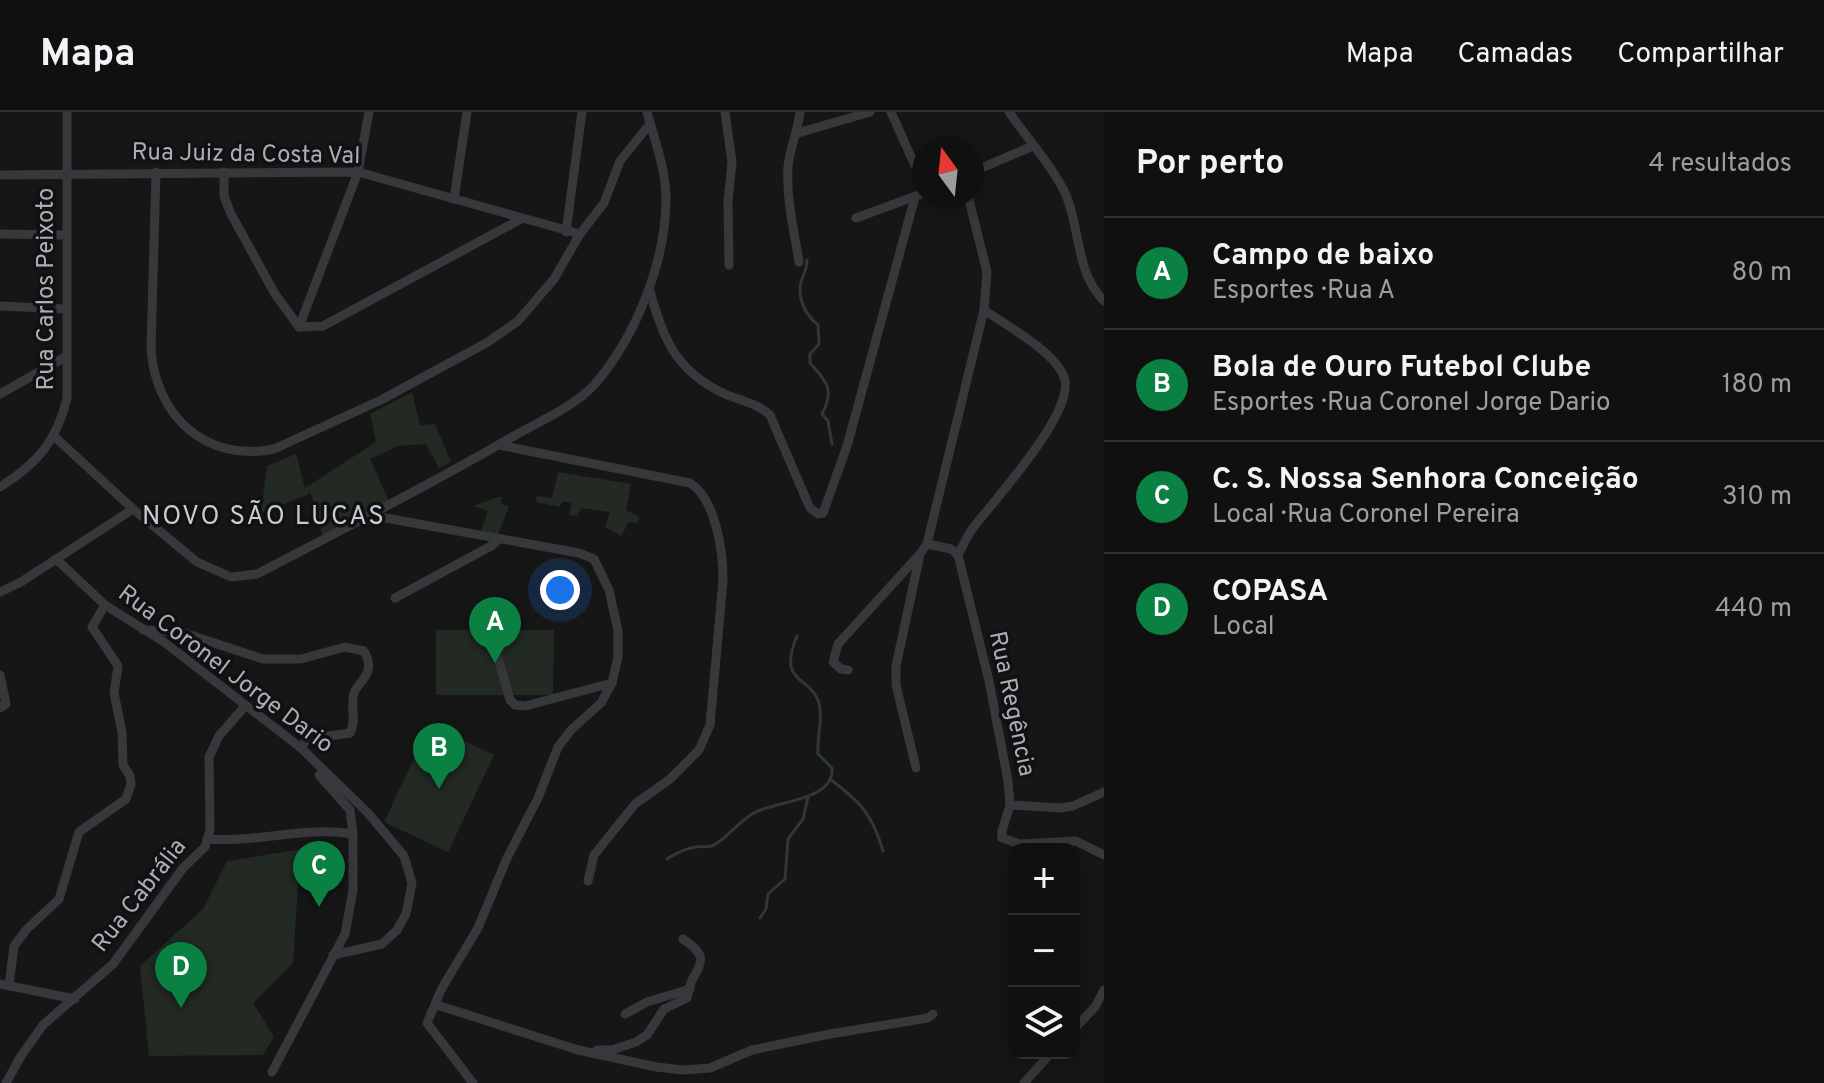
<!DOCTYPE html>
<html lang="pt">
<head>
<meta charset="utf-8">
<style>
	:root { --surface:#101011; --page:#19191a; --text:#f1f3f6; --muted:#9c9d9f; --line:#303031; --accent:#0b8043 }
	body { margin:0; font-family:Overpass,sans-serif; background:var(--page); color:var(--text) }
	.controls { position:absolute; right:24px; bottom:24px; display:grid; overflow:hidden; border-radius:16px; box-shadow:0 4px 20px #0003 }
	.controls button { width:72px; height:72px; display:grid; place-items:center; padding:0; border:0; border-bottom:2px solid var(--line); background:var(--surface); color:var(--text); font:40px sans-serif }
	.compass { position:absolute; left:912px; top:24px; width:72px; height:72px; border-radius:50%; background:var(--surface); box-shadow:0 4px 20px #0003; rotate:345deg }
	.you { position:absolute; left:560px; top:478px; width:28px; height:28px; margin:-20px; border:6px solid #fff; border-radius:50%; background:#1a73e8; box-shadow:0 0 0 12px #1a73e833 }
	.badge { display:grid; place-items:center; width:52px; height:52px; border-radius:50%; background:var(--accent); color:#fff; font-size:26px; font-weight:700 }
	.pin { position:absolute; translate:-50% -66px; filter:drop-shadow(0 2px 4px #0008) }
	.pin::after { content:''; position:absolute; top:42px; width:28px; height:24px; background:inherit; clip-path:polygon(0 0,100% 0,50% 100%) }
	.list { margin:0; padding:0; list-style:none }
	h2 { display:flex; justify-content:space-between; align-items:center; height:104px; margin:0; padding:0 32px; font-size:34px }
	h2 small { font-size:26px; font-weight:400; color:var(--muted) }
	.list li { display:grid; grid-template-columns:52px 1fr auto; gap:24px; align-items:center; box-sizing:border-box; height:112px; padding:0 32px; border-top:2px solid var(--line) }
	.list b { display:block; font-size:30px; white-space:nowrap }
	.list p { margin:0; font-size:26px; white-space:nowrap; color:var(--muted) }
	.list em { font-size:26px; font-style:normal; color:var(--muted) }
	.icon { flex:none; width:44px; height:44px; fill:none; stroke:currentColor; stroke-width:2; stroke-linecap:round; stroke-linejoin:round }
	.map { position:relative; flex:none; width:1104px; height:971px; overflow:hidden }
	header { display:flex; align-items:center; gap:48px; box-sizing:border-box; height:112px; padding:0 40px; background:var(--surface); border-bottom:2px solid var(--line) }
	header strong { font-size:38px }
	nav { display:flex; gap:44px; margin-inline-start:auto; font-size:28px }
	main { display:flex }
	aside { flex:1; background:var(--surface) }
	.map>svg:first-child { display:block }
	.green { fill:#222a23 }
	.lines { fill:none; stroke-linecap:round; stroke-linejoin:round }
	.stream { stroke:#2e373d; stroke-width:3 }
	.minor { stroke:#37383c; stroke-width:9 }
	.labels { text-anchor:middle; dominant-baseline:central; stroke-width:7; stroke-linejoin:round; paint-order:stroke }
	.street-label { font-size:24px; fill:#a8adb7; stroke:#111112 }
	.neighbourhood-label { font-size:26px; letter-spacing:2px; fill:#c9ccd3; stroke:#111112 }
</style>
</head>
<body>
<header>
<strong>Mapa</strong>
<nav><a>Mapa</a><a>Camadas</a><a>Compartilhar</a></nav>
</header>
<main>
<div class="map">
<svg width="1104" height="971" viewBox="0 0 1104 971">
	<rect width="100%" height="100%" fill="#161617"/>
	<g class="green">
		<path d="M412 280 420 313 435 312 451 350 439 356 426 332 398 334 370 347 389 389 323 425 310 378 309 382 261 401 267 354 296 342 305 376 376 330 370 302Z"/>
		<path d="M558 360 631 372 626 398 639 405 638 411 629 410 621 424 605 415 610 400 581 396 577 404 569 403 572 390H562L560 395 536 390 537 384 552 386Z"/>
		<path d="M498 385H502L501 392 509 394 498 423 480 421 488 399 474 394Z"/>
		<path d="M436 518H554L553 583H436Z"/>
		<path d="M430 613 494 643 448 740 384 710Z"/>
		<path d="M315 735 298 772 293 851 253 891 274 925 263 943 149 944 140 854 203 797 227 749Z"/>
	</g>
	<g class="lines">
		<g class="stream">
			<path d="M807 148C807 157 805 159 802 167 796 183 804 202 818 213L819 232 810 242V251C827 270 835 278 822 302L828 309 832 332"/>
			<path d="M830 667C860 690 872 701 883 739"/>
			<path d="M667 747C674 742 686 737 695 735 702 733 707 737 714 733 728 725 738 711 752 702 771 689 835 690 832 656L818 642C817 626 822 609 820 597 816 562 775 576 797 524"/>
			<path d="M760 806 766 797 768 782 785 767 788 727 803 707 808 685"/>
		</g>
		<g class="minor">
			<path d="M725 0 732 50 728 89 729 153"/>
			<path d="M891 0 924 74"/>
			<path d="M1009 0C1026 25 1054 56 1066 83 1081 119 1075 159 1104 189"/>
			<path d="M798 21 870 0"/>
			<path d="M156 60 151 236C155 303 205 351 274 337L381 288 488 230 518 209 554 167 580 122 604 91 620 49 650 12"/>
			<path d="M224 60V84L231 102 275 182 299 215"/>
			<path d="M972 60 1033 34"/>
			<path d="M0 63 358 60 580 122"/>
			<path d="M454 87 467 0"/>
			<path d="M856 106 924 81"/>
			<path d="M566 120 582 0"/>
			<path d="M0 122 65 123"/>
			<path d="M799 150C794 119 786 86 788 55 790 35 798 19 800 0"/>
			<path d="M650 179C663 228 677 260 725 282 741 289 757 291 770 303L810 396 818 402 823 401 847 334 915 85"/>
			<path d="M0 194 66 197"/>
			<path d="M299 215 323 214 521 107"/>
			<path d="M299 215 358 60 369 0"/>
			<path d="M0 282 67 244"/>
			<path d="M55 325 133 397 197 450 231 465 257 462C343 417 430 373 514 324 540 309 574 295 595 272 637 223 667 147 666 83 665 55 654 26 647 0"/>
			<path d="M499 333 690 371C716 387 723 440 723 468L710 613 699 638 670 667 635 692 594 743 588 769"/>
			<path d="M0 375C37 352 57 329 67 286V0"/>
			<path d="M369 403 579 441 594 447 609 478 618 519V545L612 571 601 591 571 618 558 635 538 686 507 746 478 816 442 876 427 911 473 971"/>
			<path d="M927 432 951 437 958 443 989 569 1008 669 1010 693 1002 719V726L1020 732 1076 729 1104 743"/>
			<path d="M958 443C963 434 967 424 973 416 994 388 1077 299 1064 265 1055 240 1006 213 984 198"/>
			<path d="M56 447 105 493 164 530 301 636 368 701 404 744 412 771 406 802 397 818 382 832 333 843"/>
			<path d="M0 480 21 470 133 397"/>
			<path d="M395 486 491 434 499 427"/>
			<path d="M143 518 181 520 263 547H301L345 535 364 539C367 545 370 551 368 558 366 567 357 573 354 581 350 595 357 608 350 621L307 627 301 636"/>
			<path d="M492 525 510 588 515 593 525 594 612 571"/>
			<path d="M848 558 841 557 833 550 838 532 919 443"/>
			<path d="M0 563 6 592 0 596"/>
			<path d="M916 656 896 573V554L920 442 927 432 984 198 987 160 968 84"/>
			<path d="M1010 693 1061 696 1073 694 1104 680"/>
			<path d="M207 727C256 731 305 714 353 722"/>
			<path d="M0 872 75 887"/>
			<path d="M9 874 14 834 27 817 59 787 79 720 126 687 131 672 130 664 123 653 122 620 114 581 118 554 92 515 105 493"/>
			<path d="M437 893 578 938"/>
			<path d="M625 902 647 890 690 877"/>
			<path d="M1074 917 1095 895 1104 878"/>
			<path d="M574 937 656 955 683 958 710 956 752 938 830 922 928 906 933 902"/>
			<path d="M597 938H612L636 930 647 923 664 897 687 886C689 879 690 872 693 866 706 846 702 840 683 827"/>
			<path d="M272 960 345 822 353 778V722L350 698 319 663"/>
			<path d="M6 971 21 944 43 913 113 852 183 756 205 735 210 718 209 645 219 624 245 594"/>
			<path d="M1024 971 1051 941"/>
		</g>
	</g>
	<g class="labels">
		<g class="street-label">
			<text transform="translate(246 43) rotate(1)">Rua Juiz da Costa Val</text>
			<text transform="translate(47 177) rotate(-90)">Rua Carlos Peixoto</text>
			<text transform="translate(225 558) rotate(37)">Rua Coronel Jorge Dario</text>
			<text transform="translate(1011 592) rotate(78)">Rua Regência</text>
			<text transform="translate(140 784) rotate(-52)">Rua Cabrália</text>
		</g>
		<g class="neighbourhood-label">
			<text x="264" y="405">NOVO SÃO LUCAS</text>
		</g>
	</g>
</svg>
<div class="controls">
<button>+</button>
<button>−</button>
<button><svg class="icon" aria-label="layers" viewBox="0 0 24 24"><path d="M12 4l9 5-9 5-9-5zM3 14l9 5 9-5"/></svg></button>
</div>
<svg class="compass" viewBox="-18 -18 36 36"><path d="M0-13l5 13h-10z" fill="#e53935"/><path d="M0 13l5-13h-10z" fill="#9c9d9f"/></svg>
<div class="you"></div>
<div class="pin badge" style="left:495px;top:551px">A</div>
<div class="pin badge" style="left:439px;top:677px">B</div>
<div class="pin badge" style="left:319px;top:795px">C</div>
<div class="pin badge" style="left:181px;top:896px">D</div>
</div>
<aside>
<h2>Por perto<small>4 resultados</small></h2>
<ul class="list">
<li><span class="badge">A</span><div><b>Campo de baixo</b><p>Esportes · Rua A</p></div><em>80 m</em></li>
<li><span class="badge">B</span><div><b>Bola de Ouro Futebol Clube</b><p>Esportes · Rua Coronel Jorge Dario</p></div><em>180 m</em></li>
<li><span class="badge">C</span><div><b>C. S. Nossa Senhora Conceição</b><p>Local · Rua Coronel Pereira</p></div><em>310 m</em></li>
<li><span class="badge">D</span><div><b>COPASA</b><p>Local</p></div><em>440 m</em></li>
</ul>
</aside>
</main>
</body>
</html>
